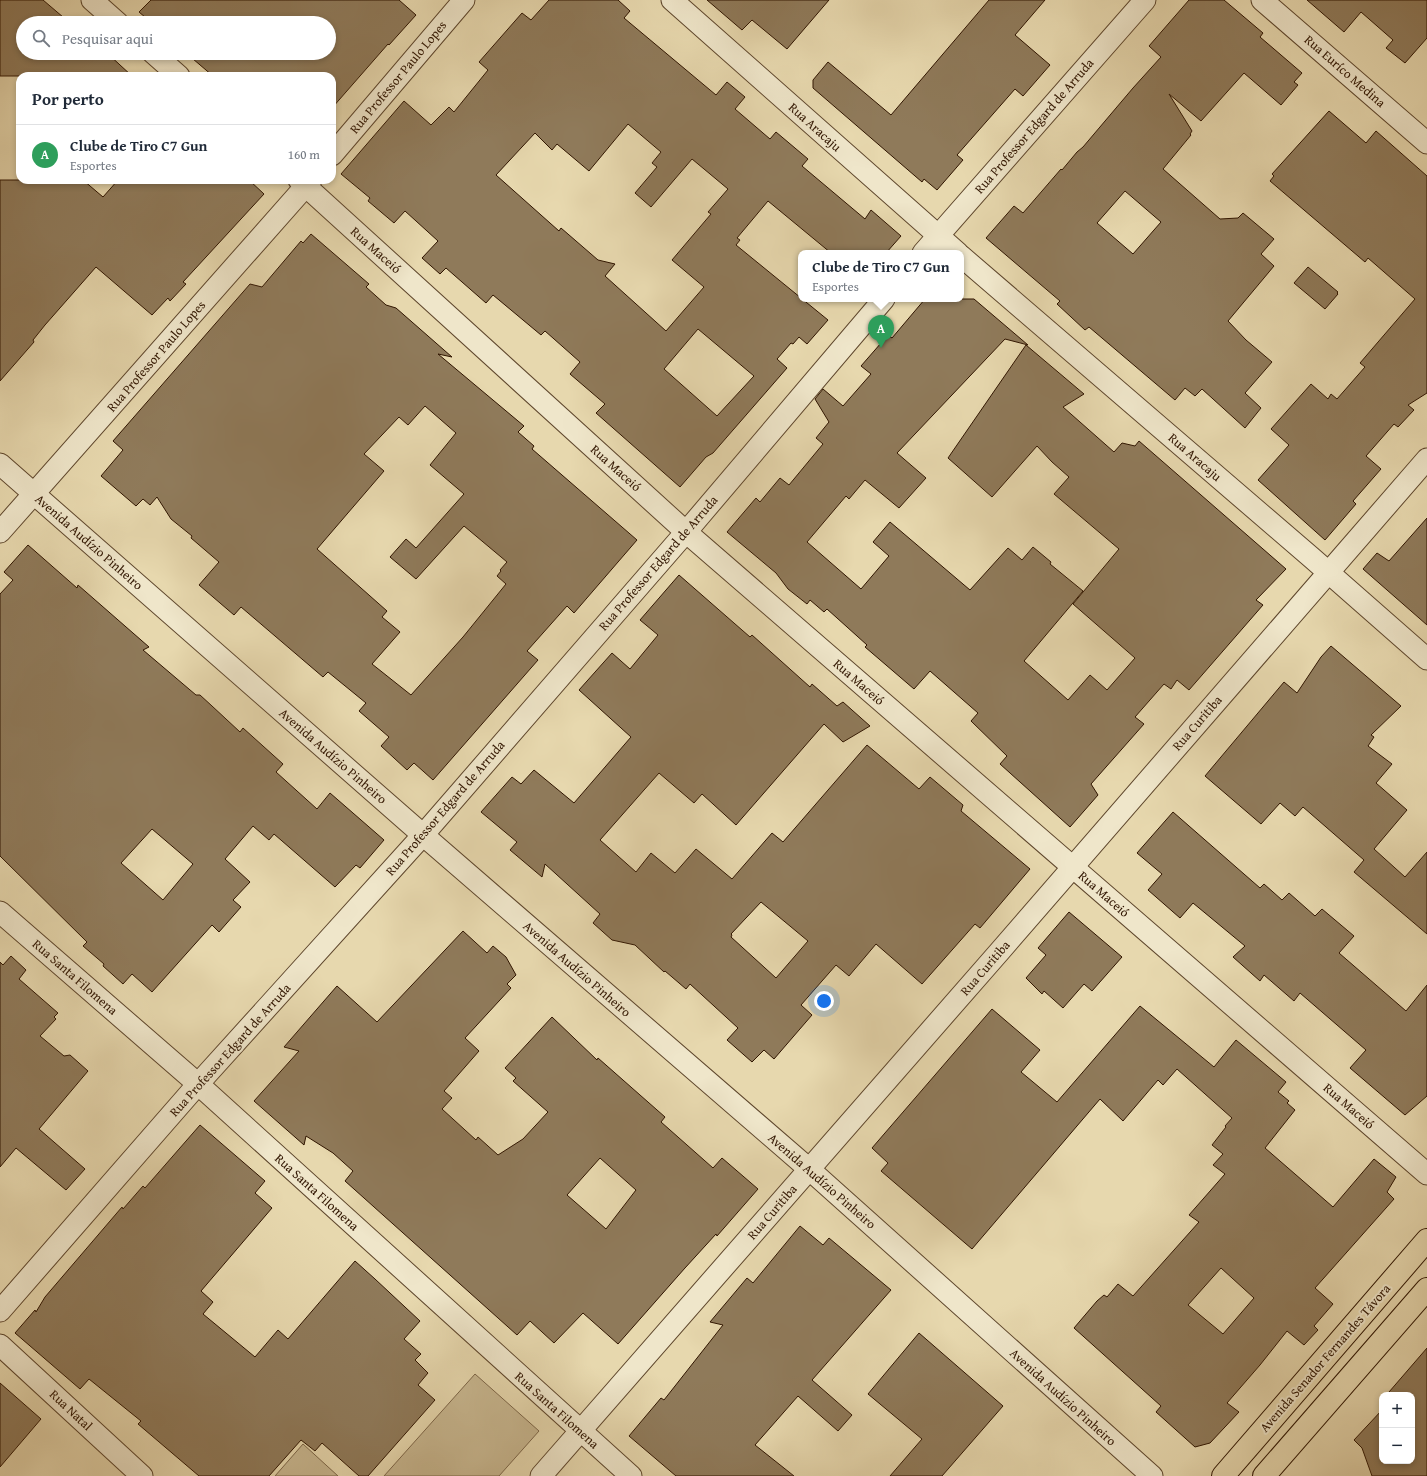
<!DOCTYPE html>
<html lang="pt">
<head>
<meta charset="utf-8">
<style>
	:root { --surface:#fff; --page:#f2f2f3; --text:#1f2937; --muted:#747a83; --line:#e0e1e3; --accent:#8f2418 }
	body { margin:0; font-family:"Gentium Book Plus",serif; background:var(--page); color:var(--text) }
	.controls { position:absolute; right:12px; bottom:12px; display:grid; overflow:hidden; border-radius:8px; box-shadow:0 2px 6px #0003 }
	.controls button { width:36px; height:36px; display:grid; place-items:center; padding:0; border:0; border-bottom:1px solid var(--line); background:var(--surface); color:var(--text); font:20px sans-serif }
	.you { position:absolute; left:824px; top:1001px; width:14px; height:14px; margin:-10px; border:3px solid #fff; border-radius:50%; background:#1a73e8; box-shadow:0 0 0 6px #1a73e833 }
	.badge { display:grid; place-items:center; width:26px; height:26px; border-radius:50%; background:var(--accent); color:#fff; font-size:13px; font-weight:700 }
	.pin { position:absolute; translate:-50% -33px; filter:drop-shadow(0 1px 2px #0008) }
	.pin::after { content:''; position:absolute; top:21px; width:14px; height:12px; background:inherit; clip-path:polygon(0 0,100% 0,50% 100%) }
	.popup { position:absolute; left:798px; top:250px; width:166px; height:52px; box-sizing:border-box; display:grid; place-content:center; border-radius:8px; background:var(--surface); filter:drop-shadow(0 1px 3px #0005); font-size:13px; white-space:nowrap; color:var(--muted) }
	.popup b { font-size:15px; color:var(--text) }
	.popup::after { content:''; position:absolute; left:50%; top:100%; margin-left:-8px; border:8px solid transparent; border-top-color:var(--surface) }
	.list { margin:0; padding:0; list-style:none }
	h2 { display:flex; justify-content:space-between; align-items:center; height:52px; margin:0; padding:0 16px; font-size:17px }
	h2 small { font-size:13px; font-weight:400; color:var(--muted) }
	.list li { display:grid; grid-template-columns:26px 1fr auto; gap:12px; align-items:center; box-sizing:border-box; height:60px; padding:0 16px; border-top:1px solid var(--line) }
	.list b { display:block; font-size:15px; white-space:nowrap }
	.list p { margin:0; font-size:13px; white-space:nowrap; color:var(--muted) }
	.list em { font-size:13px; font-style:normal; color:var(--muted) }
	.icon { flex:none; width:22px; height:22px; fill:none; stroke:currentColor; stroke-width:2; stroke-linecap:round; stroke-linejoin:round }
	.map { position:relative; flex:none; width:1427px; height:1476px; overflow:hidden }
	.search { position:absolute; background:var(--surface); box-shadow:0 2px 6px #0003; left:16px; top:16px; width:320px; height:44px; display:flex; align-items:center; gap:10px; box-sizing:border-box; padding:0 14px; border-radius:22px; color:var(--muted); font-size:15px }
	.panel { position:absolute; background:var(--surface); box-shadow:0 2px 6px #0003; left:16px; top:72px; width:320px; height:112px; border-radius:12px }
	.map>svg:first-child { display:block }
	.green { fill:#c8b790; stroke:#7c6648 }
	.building { fill:#8f7a5a; stroke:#301500; fill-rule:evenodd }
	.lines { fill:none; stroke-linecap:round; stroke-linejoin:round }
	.street-casing { stroke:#5e462c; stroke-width:23 }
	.primary-casing { stroke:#301500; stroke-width:24 }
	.street { stroke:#efe6ca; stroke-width:21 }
	.primary { stroke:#e7d8ae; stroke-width:22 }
	.labels { text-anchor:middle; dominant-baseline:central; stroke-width:4; stroke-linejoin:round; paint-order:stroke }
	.street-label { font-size:13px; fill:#301500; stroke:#efe6ca }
</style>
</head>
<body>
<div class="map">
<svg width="1427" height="1476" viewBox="0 0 1427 1476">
	<rect width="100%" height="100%" fill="#e7d8ae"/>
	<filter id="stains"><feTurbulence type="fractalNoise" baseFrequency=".005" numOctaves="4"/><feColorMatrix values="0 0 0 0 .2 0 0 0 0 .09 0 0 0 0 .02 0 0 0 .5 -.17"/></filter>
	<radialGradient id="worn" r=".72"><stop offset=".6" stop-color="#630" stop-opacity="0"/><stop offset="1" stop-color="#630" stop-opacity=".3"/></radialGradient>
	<g class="green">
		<path d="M475 1374 539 1431 499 1476H384Z"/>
		<path d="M303 1444 338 1476H275Z"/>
	</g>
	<g class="building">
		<path d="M0 0H43L70 23H23V53H107L132 76H0Z"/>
		<path d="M151 0H399L416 15 389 45 388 44 332 108V76H213L186 53H329V23H152L139 12Z"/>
		<path d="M549 0H618L630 11 624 18 716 95 727 82 745 97 735 109 770 139 776 132 808 159 802 166 865 219 871 210 901 236 886 253H831L768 201 737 238 740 240 736 245 828 320 807 344 799 337 793 344 791 343 777 359 787 368 713 453 706 457 680 487 596 413 605 404 570 374 580 362 545 331 541 335 493 295 486 303 446 268 440 274 422 258 438 241 405 211 394 223 368 201 370 198 341 174 404 101 431 125 449 107 454 112 488 70 479 62 522 13 531 20ZM628 124 661 152 652 163 657 167 635 193 651 207 692 159 728 189 708 212 711 214 672 260 704 287 666 331 605 276 615 264 598 260 561 228 559 231 496 175 535 133 552 150 557 144 589 171ZM698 329 754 376 717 416 664 369Z"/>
		<path d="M707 0H829L787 49 752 20 742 30Z"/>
		<path d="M989 0H1045L1015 35 1050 65 1023 96 1015 89 957 155 963 160 937 190 924 179 922 182 813 88V80L828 62 891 115Z"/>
		<path d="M1189 0H1224L1263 33 1260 37 1302 73 1294 82 1298 85 1281 105 1244 73 1201 121 1169 94 1192 131 1190 134 1191 135 1163 169 1220 219 1238 218 1243 213 1274 239 1261 254 1274 266 1228 321 1246 340 1272 362 1245 393 1261 408 1245 428 1202 389 1195 396 1185 388 1175 400 1089 327 1085 330 1057 304 1060 301 986 238 1014 206 1023 213 1061 169 1062 170 1077 152 1083 147 1133 88 1161 57 1149 46ZM1125 191 1161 222 1133 254 1097 223Z"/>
		<path d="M1307 0H1427V38L1405 63 1386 48 1393 40 1361 12 1344 32Z"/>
		<path d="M1329 111 1366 143 1376 131 1427 176V393L1408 405 1414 410 1398 427 1394 424 1366 456 1381 469 1353 501 1356 504 1325 540 1258 480 1289 445 1271 429 1311 384 1328 399 1331 394 1337 399 1365 367 1360 363 1415 299 1368 258 1365 262 1270 181 1274 176 1272 174Z"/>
		<path d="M0 180H83L103 197 118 180H249L264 194 183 282 186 284 170 301 168 298 152 315 96 267 45 325 33 340 34 342 0 381Z"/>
		<path d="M311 234 369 284 366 287 386 305 396 308 452 357 438 354 524 426 518 432 534 446 532 449 637 540 574 613 567 606 527 651 538 660 433 780 414 763 407 770 381 746 389 737 359 711 366 703 328 672 323 677 241 607 234 615 199 585 219 562 191 538 192 536 171 519 157 497 150 505 143 499 136 506 101 476 123 450 113 441 250 284 262 287 301 241 303 243ZM425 406 456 433 430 465 464 494 416 548 406 539 390 557 416 579 464 526 507 562 500 570 501 571 497 576 506 584 463 637 411 695 372 664 400 632 382 617 387 611 317 549 384 471 364 454 399 417 408 425Z"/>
		<path d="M1308 267 1338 292 1337 293 1338 294 1325 309 1294 283Z"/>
		<path d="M925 299H974L1028 345 1005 339 897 453 926 478 899 508 865 480 849 499 846 496 807 542 861 589 889 556 873 542 890 522 970 590 1008 548 1022 560 1033 547 1051 562 1050 564 1083 591 1024 661 1068 700 1090 675 1107 690 1135 658 1073 604 1119 549 1054 494 1069 477 1052 462 1037 446 992 497 948 458 1026 345 1084 394 1063 407 1114 452 1122 443 1135 446 1139 441 1286 569 1256 600 1263 605 1189 690 1177 680 1171 689 1164 684 1135 717 1144 724 1091 784 1098 795 1070 827 1000 764 1007 756 971 721 978 713 930 671 914 689 865 647 867 645 827 609 824 612 810 600 807 604 788 589 776 573 727 532 756 498 760 502 780 478 789 485 823 444 816 438 829 422 815 399 823 389 843 406 871 374 861 366 888 335 892 338Z"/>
		<path d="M1427 518V625L1363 569 1377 553 1389 561Z"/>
		<path d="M28 545 77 588 78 585 149 647 143 650 196 695H200L212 706 240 732 243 728 283 764 276 772 317 809 330 793 384 840 360 868 356 865 335 887 274 834 269 840 253 826 225 859 250 882 233 900 241 907 219 932 212 925 152 992 132 974 123 984 103 966 104 964 83 946 87 942 0 856V594L13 580 4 572ZM152 829 193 864 163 900 121 863Z"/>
		<path d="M679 575 750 637 752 635 810 687 812 684 837 706 843 702 870 726 843 742 824 724 736 825 702 794 694 803 659 773 600 840 636 872 651 853 675 873 696 849 732 879 772 833 783 842 867 745 919 789 930 777 963 805 961 811 1030 869 980 928 975 924 922 984 876 944 849 976 836 965 801 1005 812 1015 774 1059 764 1050 752 1062 727 1040 738 1028 690 984 686 989 665 971 664 972 635 945 612 940 593 923 600 914 545 864 542 877 510 850 517 842 481 812 512 777 521 784 534 770 574 803 631 737 579 690 612 653 630 669 658 635 640 620ZM761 902 808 941 776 978 731 937 732 935 731 934Z"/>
		<path d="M1331 646 1401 706 1371 735 1374 737 1368 746 1392 764 1376 783 1407 810 1374 849 1405 877 1427 852V934L1354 872 1364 860 1303 807 1295 816 1280 803 1261 824 1205 776 1284 682 1297 693 1321 657Z"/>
		<path d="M1173 812 1260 888 1264 884 1282 900 1289 893 1315 916 1322 909 1354 936 1339 953 1406 1011 1427 985V1096L1405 1115 1350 1068 1366 1050 1300 993 1294 1001 1264 975 1260 981 1233 957 1245 946 1193 903 1180 918 1148 890 1162 874 1137 853Z"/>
		<path d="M1069 912 1122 957 1092 991 1084 984 1063 1008 1044 991 1042 994 1026 978 1046 955 1038 948Z"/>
		<path d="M463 931 487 953 493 946 506 957 516 975 507 984 511 988 465 1038 479 1051 444 1091 452 1098 442 1109 476 1140 478 1137 498 1155 523 1139 548 1112 513 1081 516 1078 505 1068 552 1017 597 1060 598 1058 665 1117 661 1122 713 1168 722 1158 758 1189 717 1236 716 1234 685 1268 618 1344 583 1313 554 1343 530 1321 517 1335 345 1181 353 1171 333 1153 306 1136 304 1145 254 1101 299 1051 284 1047 337 986 377 1022ZM600 1158 636 1190 606 1229 567 1195Z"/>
		<path d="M11 956 26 970 19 979 58 1013 54 1017 56 1019 40 1036 64 1056 70 1055 88 1071 39 1129 85 1169 66 1190 16 1148 0 1167V962L3 965Z"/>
		<path d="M1140 1006 1214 1067 1236 1040 1286 1082 1278 1092 1289 1101 1287 1103 1295 1110 1265 1148 1333 1207 1374 1159 1396 1177 1387 1192 1394 1199 1315 1288 1333 1304 1314 1326 1318 1330 1304 1345 1287 1331 1260 1365 1227 1403 1239 1412 1210 1443 1195 1447 1156 1412 1161 1406 1074 1328 1097 1301 1104 1295 1107 1297 1118 1284 1133 1296 1199 1222 1189 1215 1225 1174 1213 1165 1223 1154 1212 1145 1226 1127 1225 1126 1232 1118 1177 1069 1163 1085 1158 1080 1123 1121 1100 1099 972 1249 881 1171 888 1163 872 1148 992 1009 1040 1050 1021 1072 1057 1102ZM1221 1268 1254 1298 1223 1334 1188 1305Z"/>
		<path d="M200 1125 265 1181 255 1193 272 1208 201 1291 213 1302 203 1314 255 1357 278 1330 288 1339 355 1261 375 1279 420 1321 404 1339 421 1354 415 1360 428 1373 418 1385 435 1400 368 1476H359L322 1443 315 1451 301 1440 269 1476H199L138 1424 141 1421 89 1379 80 1389 15 1333 35 1310 36 1312 45 1297 122 1207 123 1209 143 1186 145 1188Z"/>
		<path d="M800 1226 823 1245 829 1238 891 1290 812 1380 852 1415 838 1431 798 1396 755 1445 794 1476H676L629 1436 661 1398 664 1400 723 1325 710 1322 747 1278 753 1283Z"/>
		<path d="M919 1333 1003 1406 942 1476H890L922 1439 868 1394Z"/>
		<path d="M1427 1348V1476H1372L1362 1448 1354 1440 1382 1410V1461H1412V1395H1392L1389 1392Z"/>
		<path d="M0 1383 41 1419 0 1467Z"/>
	</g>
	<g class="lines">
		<defs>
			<g id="street">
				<path d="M92 0 118 23"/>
				<path d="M672 0 958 253"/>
				<path d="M1262 0 1427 143"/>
				<path d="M153 53 179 76"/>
				<path d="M332 155 464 0"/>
				<path d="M299 180 686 532 1427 1174"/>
				<path d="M923 253 1145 0"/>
				<path d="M961 256 1312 558 1427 659"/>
				<path d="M0 464 423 835 809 1169 1152 1476"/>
				<path d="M0 532 311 180"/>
				<path d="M0 912 198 1084 631 1476"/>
				<path d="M0 1311 198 1084 423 835 686 532 884 299"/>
				<path d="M0 1345 142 1476"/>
				<path d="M541 1476 1000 951 1427 459"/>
			</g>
			<g id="primary">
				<path d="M1223 1476 1427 1240"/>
				<path d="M1264 1476 1427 1289"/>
			</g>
		</defs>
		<use href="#street" class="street-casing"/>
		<use href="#primary" class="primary-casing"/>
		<use href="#street" class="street"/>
		<use href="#primary" class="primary"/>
	</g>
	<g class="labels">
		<g class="street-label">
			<text transform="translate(1345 71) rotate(41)">Rua Euríco Medina</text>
			<text transform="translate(398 77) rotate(-50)">Rua Professor Paulo Lopes</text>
			<text transform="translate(1034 126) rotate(-49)">Rua Professor Edgard de Arruda</text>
			<text transform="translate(815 127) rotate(42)">Rua Aracaju</text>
			<text transform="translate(376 250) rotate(42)">Rua Maceió</text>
			<text transform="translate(156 356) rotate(-49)">Rua Professor Paulo Lopes</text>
			<text transform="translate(1195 457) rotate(41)">Rua Aracaju</text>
			<text transform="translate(616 468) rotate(42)">Rua Maceió</text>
			<text transform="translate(89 542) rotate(41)">Avenida Audízio Pinheiro</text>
			<text transform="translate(658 563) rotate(-49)">Rua Professor Edgard de Arruda</text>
			<text transform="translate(859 682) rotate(41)">Rua Maceió</text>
			<text transform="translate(1197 723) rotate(-49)">Rua Curitiba</text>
			<text transform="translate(333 756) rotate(41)">Avenida Audízio Pinheiro</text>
			<text transform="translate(445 808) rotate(-49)">Rua Professor Edgard de Arruda</text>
			<text transform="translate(1104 894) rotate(41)">Rua Maceió</text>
			<text transform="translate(985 968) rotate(-49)">Rua Curitiba</text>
			<text transform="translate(577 969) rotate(41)">Avenida Audízio Pinheiro</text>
			<text transform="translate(75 977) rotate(41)">Rua Santa Filomena</text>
			<text transform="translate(230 1050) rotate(-48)">Rua Professor Edgard de Arruda</text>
			<text transform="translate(1349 1106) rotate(41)">Rua Maceió</text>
			<text transform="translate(822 1181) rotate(41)">Avenida Audízio Pinheiro</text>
			<text transform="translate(317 1192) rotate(42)">Rua Santa Filomena</text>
			<text transform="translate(772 1212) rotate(-49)">Rua Curitiba</text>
			<text transform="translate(1325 1358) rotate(-49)">Avenida Senador Fernandes Távora</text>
			<text transform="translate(1063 1397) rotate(42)">Avenida Audízio Pinheiro</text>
			<text transform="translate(71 1410) rotate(43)">Rua Natal</text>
			<text transform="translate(557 1410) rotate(42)">Rua Santa Filomena</text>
		</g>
	</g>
	<rect width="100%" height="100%" filter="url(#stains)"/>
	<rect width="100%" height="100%" fill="url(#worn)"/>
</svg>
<div class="controls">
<button>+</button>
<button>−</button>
</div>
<div class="you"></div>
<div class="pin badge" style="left:881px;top:348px;background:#2e9e5b">A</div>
<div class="popup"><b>Clube de Tiro C7 Gun</b>Esportes</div>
<div class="search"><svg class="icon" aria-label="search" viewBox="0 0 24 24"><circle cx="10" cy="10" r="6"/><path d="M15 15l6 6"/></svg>Pesquisar aqui</div>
<section class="panel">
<h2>Por perto<small></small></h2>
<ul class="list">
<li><span class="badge" style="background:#2e9e5b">A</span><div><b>Clube de Tiro C7 Gun</b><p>Esportes</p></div><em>160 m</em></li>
</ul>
</section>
</div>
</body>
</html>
